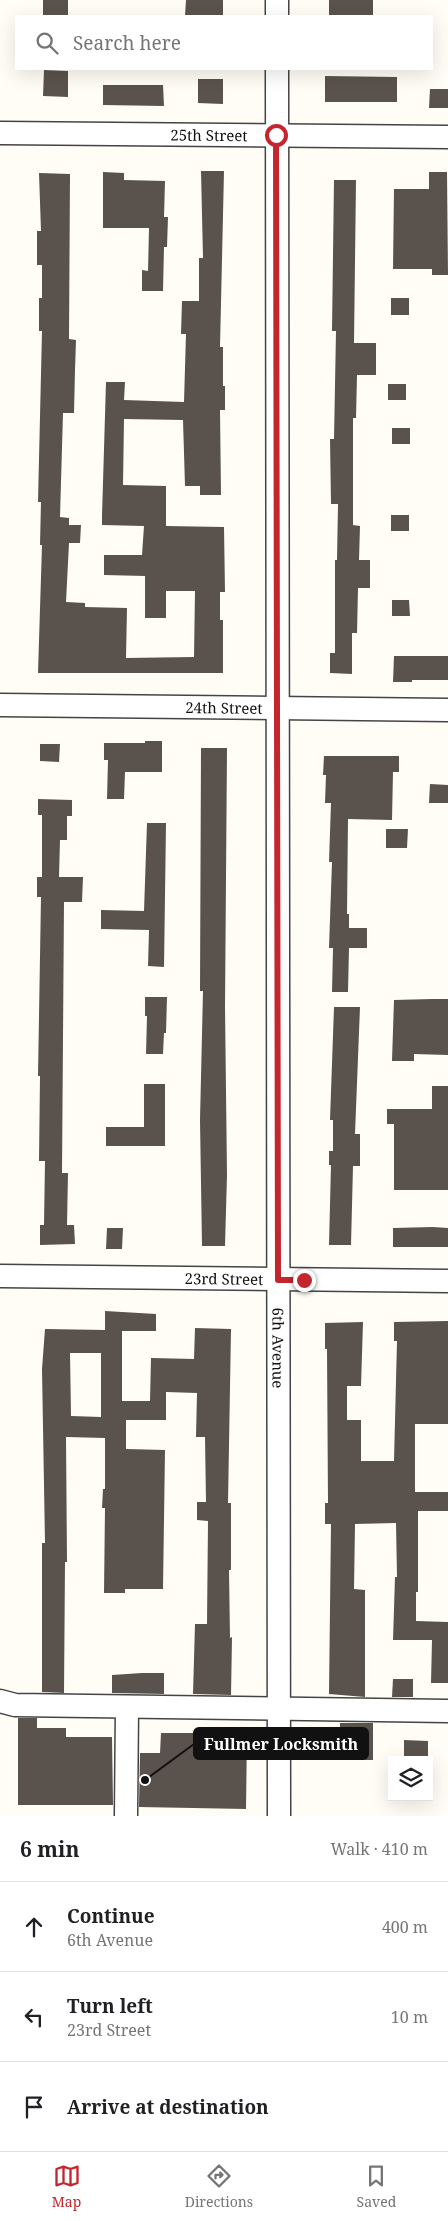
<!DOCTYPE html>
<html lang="en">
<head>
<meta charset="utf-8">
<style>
	:root { --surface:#fff; --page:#f2f2f2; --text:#202124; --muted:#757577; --line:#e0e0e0; --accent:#c4262e }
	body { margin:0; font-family:"Noto Serif",serif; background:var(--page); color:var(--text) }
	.controls { position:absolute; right:15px; bottom:15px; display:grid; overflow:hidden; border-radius:0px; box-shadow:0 5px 20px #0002 }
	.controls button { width:45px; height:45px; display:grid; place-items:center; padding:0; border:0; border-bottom:1px solid var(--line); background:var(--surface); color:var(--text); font:25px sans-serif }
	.stop { position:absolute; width:15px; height:15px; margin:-11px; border:4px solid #c4262e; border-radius:50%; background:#fff }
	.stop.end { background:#c4262e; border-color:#fff; box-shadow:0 1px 5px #0008 }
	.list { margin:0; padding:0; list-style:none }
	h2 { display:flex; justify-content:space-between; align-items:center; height:65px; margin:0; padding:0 20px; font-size:21px }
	h2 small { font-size:16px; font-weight:400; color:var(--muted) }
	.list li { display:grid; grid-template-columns:32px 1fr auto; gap:15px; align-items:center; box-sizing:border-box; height:90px; padding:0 20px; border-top:1px solid var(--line) }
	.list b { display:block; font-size:19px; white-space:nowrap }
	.list p { margin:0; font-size:16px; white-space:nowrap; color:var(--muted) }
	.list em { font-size:16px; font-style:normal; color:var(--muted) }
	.icon { flex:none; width:28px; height:28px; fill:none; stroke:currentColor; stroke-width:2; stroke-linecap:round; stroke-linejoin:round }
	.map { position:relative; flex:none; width:448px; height:1816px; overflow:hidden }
	.search { position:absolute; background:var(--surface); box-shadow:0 5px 20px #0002; left:15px; right:15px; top:15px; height:55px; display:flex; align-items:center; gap:12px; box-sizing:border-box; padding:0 18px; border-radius:0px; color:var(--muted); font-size:19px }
	.sheet { height:335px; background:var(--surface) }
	nav { display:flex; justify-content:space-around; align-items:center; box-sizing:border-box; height:70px; border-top:1px solid var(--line); background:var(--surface); font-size:14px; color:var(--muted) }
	nav a { display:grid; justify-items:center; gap:2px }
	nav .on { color:var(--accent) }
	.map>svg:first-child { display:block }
	.building { fill:#5a524d; fill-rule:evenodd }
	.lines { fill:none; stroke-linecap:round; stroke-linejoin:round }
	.minor-casing { stroke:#444; stroke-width:25 }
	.minor { stroke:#fff; stroke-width:22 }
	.route { stroke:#c4262e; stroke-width:6 }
	.labels { text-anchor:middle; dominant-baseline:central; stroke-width:5; stroke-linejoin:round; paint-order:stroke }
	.street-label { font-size:15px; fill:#111; stroke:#fff }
	.leader { fill:none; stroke:#111; stroke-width:2 }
	.callout-dot { fill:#111; stroke:#fff; stroke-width:2 }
	.callout { fill:#111; stroke:#111; stroke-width:2 }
	.callout-label { font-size:16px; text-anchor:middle; font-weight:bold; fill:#fff }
</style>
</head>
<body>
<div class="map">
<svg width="448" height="1816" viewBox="0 0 448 1816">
	<rect width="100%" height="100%" fill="#fffdf5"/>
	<g class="building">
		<rect x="43" y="0" width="25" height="15"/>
		<path d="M186 0H223V16H185Z"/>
		<rect x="329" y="0" width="44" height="16"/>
		<path d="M44 70 68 71V97L43 96Z"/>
		<path d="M325 76 397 77V102H325Z"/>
		<path d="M198 79H223V104L198 103Z"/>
		<path d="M103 85H163L164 106 103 105Z"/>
		<path d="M430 89H448V108H429Z"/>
		<path d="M201 171H224L220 347H223V386H225V410H220L221 495H200V486H185L183 420 124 419 123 485 166 486V526L224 527 225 592H220V620H223V673H38L42 545H40L41 502H38L42 331H39V298H42V265H37V231H41L39 173 70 174 69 339 76 340 75 370 74 413H63L60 517 69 518V525H81L80 543H69L66 602 85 603V607L127 608 126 658 194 657 195 591H166V618H145V576L104 575V555H142L144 526 102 525V516L106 382H125L124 400 184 402 186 334H181L182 301H199V258H203Z"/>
		<path d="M103 172 124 173V180L165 181 164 217H168L167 247H164L163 291H142V270L148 271 149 228H103Z"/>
		<path d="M429 172H447L448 275H432V269H393L394 189H429Z"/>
		<path d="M334 180H356L354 343H376V375H357L356 418H353V525L360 526 359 560H370V588H358L357 633H352V674L330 673V653H335V560H337L338 504H331L330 439H334L336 331H332Z"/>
		<rect x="391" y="298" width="18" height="17"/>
		<rect x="388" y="384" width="18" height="16"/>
		<rect x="392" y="428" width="18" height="16"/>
		<rect x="391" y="515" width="18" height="16"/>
		<path d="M392 600H409L410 616H392Z"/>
		<path d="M394 656H448V680H412V682H393Z"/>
		<path d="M145 741H162V772H125L124 799H107L108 760H104V743H145Z"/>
		<path d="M40 744H60L59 762 40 761Z"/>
		<path d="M201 748H227L225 1007 227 1175 225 1246H202L200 1120 203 991H200Z"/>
		<path d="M324 756H399V772H393L392 820 348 819 347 914H349V928H367V948H349L348 992H332L333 948H329L332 862H329L331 803H325L326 775H323Z"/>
		<path d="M430 784 448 785V803H429Z"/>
		<path d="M38 799 72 800V816H67V840H60L59 877H83L82 902H64L62 1173H68L67 1225H74L75 1244 40 1245V1225H44L45 1161H39L40 1076H38L41 897H37V877H42V815H38Z"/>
		<path d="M147 823H166L164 967 148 966 149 930 101 929V910L144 911Z"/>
		<path d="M386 829H408L407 848H386Z"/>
		<path d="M145 997H167L166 1033H164L163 1054H146L147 1016H145Z"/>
		<path d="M432 999H448V1055L414 1054V1061H392L394 1000Z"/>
		<path d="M334 1007H360L355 1134H360V1166H353L351 1245H329L331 1165H329V1151H333V1120H330Z"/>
		<path d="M144 1084H165V1146H106V1127H144Z"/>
		<path d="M432 1086H448V1190H394V1124H387V1109H432Z"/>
		<path d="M433 1227 448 1228V1247H393V1228Z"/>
		<path d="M107 1228H123L122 1249H106Z"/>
		<path d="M105 1311 156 1314V1331H122V1401H150L151 1358 194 1359 195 1328 231 1329 228 1503H231V1570H229L230 1638 232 1637 231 1695 193 1694 195 1624H207L208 1521 197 1520V1502H206L205 1437H196L197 1393 166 1392V1420H126V1449L165 1450 163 1589H125V1593H104L105 1508H102L103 1489H105V1438L66 1437 67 1562H65L64 1693 42 1692V1543H45L42 1369 45 1329 105 1330ZM70 1353H101V1417L71 1416Z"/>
		<path d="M448 1321V1424H415V1492H448V1511H418V1592H416V1621L448 1622V1683H431L432 1640H393L395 1577H397L396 1523 355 1524 354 1589 365 1590V1697L329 1694 331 1524H325V1503H328L327 1349H325V1323L363 1322 361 1386H347V1420H361V1461H394L397 1341H394V1322Z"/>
		<path d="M142 1673H164V1694L112 1693V1675Z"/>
		<path d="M393 1679H413V1697H392Z"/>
		<path d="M18 1718H37V1728H66V1737H112L113 1805H18Z"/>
		<rect x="340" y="1723" width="33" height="37"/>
		<path d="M161 1733H247L246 1809 139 1807 140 1753H160Z"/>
		<path d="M404 1740 428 1741V1760H404Z"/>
	</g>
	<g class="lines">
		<defs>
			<g id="minor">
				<path d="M277 16V0"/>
				<path id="s1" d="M277 69 279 1816"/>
				<path id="s2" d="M0 133 448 137"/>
				<path id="s3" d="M0 705 448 710"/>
				<path id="s4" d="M0 1276 448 1281"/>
				<path d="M0 1701 15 1705 448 1711"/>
				<path d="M126 1816 127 1707"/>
			</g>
		</defs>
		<use href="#minor" class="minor-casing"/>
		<use href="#minor" class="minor"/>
	</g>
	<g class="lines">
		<path class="route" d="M276 135 278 1280H304"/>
	</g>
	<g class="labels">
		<g class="street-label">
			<text stroke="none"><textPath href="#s2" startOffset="209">25th Street</textPath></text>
			<text stroke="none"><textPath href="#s3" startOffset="224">24th Street</textPath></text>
			<text stroke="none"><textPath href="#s4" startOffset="224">23rd Street</textPath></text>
			<text stroke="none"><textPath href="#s1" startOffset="1279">6th Avenue</textPath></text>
		</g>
	</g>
	<path class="leader" d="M145 1780L194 1744"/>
	<circle class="callout-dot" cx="145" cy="1780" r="5"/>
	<rect class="callout" x="194" y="1728" width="174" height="31" rx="5"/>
	<g class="callout-label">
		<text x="281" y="1750">Fullmer Locksmith</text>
	</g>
</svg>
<div class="controls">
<button><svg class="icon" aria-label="layers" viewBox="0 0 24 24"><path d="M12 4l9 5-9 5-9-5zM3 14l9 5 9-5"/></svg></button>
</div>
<div class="stop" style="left:276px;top:135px"></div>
<div class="stop end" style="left:304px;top:1280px"></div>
<div class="search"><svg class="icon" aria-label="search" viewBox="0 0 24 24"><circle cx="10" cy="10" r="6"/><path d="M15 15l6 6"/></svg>Search here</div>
</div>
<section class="sheet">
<h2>6 min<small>Walk · 410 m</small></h2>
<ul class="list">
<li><svg class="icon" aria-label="ahead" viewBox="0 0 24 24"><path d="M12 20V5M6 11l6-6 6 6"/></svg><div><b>Continue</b><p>6th Avenue</p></div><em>400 m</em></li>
<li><svg class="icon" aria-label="left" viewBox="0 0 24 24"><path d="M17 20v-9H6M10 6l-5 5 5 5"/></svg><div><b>Turn left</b><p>23rd Street</p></div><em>10 m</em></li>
<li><svg class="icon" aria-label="arrive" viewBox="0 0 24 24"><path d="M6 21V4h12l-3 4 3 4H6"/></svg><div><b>Arrive at destination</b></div></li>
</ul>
</section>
<nav>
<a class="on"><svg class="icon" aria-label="map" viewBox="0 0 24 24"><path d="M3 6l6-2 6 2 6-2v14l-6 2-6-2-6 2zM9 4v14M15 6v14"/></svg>Map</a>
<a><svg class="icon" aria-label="directions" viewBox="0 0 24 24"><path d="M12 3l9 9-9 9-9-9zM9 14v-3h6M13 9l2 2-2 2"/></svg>Directions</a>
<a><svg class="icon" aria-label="saved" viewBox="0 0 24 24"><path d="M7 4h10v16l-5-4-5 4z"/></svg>Saved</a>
</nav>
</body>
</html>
